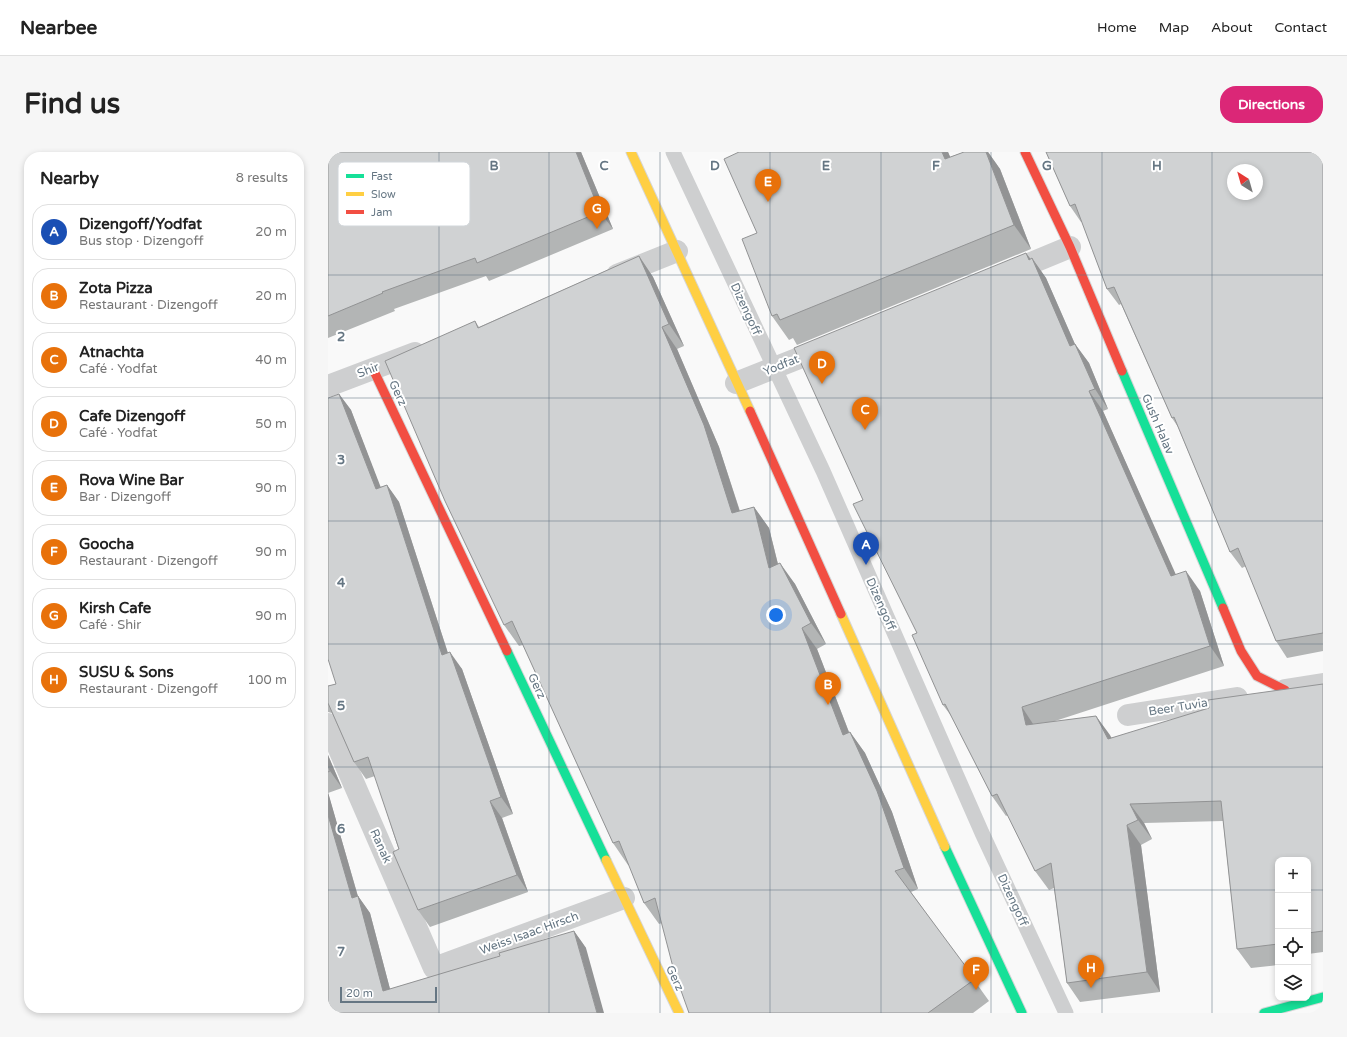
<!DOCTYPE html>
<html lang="en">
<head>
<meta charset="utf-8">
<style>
	:root { --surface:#fff; --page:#f6f6f6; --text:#222; --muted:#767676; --line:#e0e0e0; --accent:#db2777 }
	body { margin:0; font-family:"Varela Round",sans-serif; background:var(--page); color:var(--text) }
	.controls { position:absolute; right:12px; bottom:12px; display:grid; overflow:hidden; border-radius:8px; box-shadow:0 2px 6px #0003 }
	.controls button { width:36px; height:36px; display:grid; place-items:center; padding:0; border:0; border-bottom:1px solid var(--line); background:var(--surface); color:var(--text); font:20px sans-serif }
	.compass { position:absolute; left:899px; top:12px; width:36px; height:36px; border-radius:50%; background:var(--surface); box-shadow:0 2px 6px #0003; rotate:323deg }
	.scale { position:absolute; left:12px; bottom:10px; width:97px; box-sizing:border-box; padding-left:4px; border:2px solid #657683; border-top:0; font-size:11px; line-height:14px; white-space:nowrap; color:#657683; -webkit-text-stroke:3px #fff; paint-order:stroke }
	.you { position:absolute; left:448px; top:463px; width:14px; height:14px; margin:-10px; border:3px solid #fff; border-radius:50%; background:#1a73e8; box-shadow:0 0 0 6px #1a73e833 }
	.badge { display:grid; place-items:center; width:26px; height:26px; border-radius:50%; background:var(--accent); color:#fff; font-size:13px; font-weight:700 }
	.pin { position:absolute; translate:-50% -33px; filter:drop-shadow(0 1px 2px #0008) }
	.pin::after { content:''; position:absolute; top:21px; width:14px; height:12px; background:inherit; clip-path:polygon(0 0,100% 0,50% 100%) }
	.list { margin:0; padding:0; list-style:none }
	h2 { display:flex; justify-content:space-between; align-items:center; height:52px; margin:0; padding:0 16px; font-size:17px }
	h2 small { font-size:13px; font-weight:400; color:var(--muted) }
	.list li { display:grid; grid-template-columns:26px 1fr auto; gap:12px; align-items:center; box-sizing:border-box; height:56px; margin:0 8px 8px; padding:0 8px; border:1px solid var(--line); border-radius:16px }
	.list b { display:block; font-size:15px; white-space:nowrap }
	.list p { margin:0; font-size:13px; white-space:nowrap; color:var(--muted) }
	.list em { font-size:13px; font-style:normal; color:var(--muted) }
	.icon { flex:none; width:22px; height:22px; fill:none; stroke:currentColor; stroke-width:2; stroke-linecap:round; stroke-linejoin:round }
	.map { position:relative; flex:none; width:995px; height:861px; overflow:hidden; border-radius:16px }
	header { display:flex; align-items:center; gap:24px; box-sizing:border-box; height:56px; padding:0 20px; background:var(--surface); border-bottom:1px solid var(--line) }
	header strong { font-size:19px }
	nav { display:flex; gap:22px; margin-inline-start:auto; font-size:14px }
	.intro { display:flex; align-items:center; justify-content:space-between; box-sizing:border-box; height:96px; padding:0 24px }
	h1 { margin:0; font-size:28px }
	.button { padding:10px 18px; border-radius:16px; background:var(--accent); color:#fff; font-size:14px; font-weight:700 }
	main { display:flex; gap:24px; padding:0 24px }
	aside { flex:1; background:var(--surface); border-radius:16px; box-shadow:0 2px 6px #0003 }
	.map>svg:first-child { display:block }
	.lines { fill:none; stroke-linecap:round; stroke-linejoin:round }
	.fast-casing { stroke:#d5d6d7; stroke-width:11 }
	.slow-casing { stroke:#d5d6d7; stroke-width:11 }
	.jam-casing { stroke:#d5d6d7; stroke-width:11 }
	.lane { stroke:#cecfd0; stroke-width:15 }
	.street { stroke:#cecfd0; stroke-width:22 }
	.fast { stroke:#16e098; stroke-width:9 }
	.slow { stroke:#ffcf43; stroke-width:9 }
	.jam { stroke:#f24e42; stroke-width:9 }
	.wall { fill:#b3b5b5 }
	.shaded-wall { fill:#929394 }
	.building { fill:#d0d2d3; stroke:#929394; fill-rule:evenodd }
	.grid { fill:none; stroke:#657683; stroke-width:1; stroke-opacity:0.55 }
	.labels { text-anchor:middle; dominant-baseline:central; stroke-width:4; stroke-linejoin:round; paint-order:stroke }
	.street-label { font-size:12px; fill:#657683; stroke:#fff }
	.key { fill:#fff; stroke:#d1d6da; stroke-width:1 }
	.key-label { font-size:11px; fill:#657683 }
	.grid-label { font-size:13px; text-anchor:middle; font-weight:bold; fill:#657683; stroke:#fff; stroke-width:4; stroke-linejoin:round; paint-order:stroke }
</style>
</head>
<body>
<header>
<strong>Nearbee</strong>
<nav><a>Home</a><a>Map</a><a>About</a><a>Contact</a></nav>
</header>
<div class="intro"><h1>Find us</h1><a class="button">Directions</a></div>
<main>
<aside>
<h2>Nearby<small>8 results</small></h2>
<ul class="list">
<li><span class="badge" style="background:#1a4fb4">A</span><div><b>Dizengoff/Yodfat</b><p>Bus stop · Dizengoff</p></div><em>20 m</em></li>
<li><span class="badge" style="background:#e8710a">B</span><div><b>Zota Pizza</b><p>Restaurant · Dizengoff</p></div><em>20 m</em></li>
<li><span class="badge" style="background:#e8710a">C</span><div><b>Atnachta</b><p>Café · Yodfat</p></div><em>40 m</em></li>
<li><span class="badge" style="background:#e8710a">D</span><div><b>Cafe Dizengoff</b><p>Café · Yodfat</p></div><em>50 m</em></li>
<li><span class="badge" style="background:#e8710a">E</span><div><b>Rova Wine Bar</b><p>Bar · Dizengoff</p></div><em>90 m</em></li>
<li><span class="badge" style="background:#e8710a">F</span><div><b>Goocha</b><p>Restaurant · Dizengoff</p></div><em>90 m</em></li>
<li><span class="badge" style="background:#e8710a">G</span><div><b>Kirsh Cafe</b><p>Café · Shir</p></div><em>90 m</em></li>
<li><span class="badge" style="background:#e8710a">H</span><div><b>SUSU &amp; Sons</b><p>Restaurant · Dizengoff</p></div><em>100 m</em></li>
</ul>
</aside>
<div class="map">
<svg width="995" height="861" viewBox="0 0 995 861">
	<rect width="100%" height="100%" fill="#f9f9f9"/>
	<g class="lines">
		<defs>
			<g id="fast">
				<path d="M794 219 895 456"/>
				<path d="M179 499 278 708"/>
				<path d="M617 695 694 861"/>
				<path d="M936 861 995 845"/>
			</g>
			<g id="slow">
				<path d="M303 0 422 259"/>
				<path d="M513 462 617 695"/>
				<path d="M278 708 351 861"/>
			</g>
			<g id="jam">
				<path d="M697 0 742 95 794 219"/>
				<path d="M45 217 179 499"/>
				<path d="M422 259 513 462"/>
				<path d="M895 456 913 499 929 524 957 538"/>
			</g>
		</defs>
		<use href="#fast" class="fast-casing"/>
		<use href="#slow" class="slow-casing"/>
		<use href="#jam" class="jam-casing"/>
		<path class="lane" d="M345 0 495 319 654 681 738 861"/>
		<g class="street">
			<path d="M679 121 742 95"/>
			<path d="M289 123 349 99"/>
			<path d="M408 231 499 195"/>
			<path d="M0 234 87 201"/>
			<path d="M957 538 995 532"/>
			<path d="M800 563 909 546"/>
			<path d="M0 572 106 816 296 746"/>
		</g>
		<use href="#fast" class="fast"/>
		<use href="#slow" class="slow"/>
		<use href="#jam" class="jam"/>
	</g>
	<g class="wall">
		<path d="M0 0H253L285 77 161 129 158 124 66 157 67 159 0 186Z"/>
		<path d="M411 0H620L622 5 636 0H660L672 17 703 97 469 193 465 186 461 188 444 164 429 81Z"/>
		<path d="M718 0H995V499L959 506 948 489 918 414 914 416 902 400 850 275 844 266 793 152 791 153 779 137 754 70H753L742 54Z"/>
		<path d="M698 101 702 107 704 106 718 126 747 192 761 211 780 257 775 259 847 422 872 439 896 514 724 570 768 564 783 586 995 532V800L980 802V708H950V813L923 816 909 797 895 669 816 671 824 687 813 693 832 840 752 850 739 831 726 736 721 738 707 719 680 663 678 664 664 644 624 565 615 553 589 481 535 348Z"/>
		<path d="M311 104 325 125 356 194 349 197 391 295 412 359 426 355 441 376 450 412 467 432 498 492 489 497 521 580H522L537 601 564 660 590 737 583 740 661 849 645 861H361L334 771 331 772 316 751 301 712 300 713 285 691 195 493 191 494 176 473 147 169 151 175Z"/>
		<path d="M11 242 23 258 52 335 59 333 71 350 120 501 134 517 185 662 174 666 200 740 102 775 90 758 47 624 38 627 26 610 4 561 0 560V534L8 532Z"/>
		<path d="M0 603 14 636 0 641 30 744 42 761 62 837 172 804 246 779 258 796 0 861Z"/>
	</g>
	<g class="shaded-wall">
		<path d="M248 0H253L285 77 272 60Z"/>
		<path d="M614 0H620L634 32 617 7Z"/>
		<path d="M658 0H660L672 17 703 97 686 73Z"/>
		<path d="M698 101 708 114 704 106 718 126 756 213 742 194 701 108Z"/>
		<path d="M311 104 325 125 356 194 341 172Z"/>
		<path d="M334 175 349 197 391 295 419 382 404 361Z"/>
		<path d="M747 192 761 211 780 257 767 237Z"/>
		<path d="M761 239 775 259 857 443 843 424Z"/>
		<path d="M11 242 23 258 60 354 48 337Z"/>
		<path d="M59 333 71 350 126 520 114 503Z"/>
		<path d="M426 355 441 376 456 437 441 416Z"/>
		<path d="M452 411 467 432 498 492 483 471Z"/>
		<path d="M858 419 872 439 896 514 882 494Z"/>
		<path d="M474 476 489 497 530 604 515 583Z"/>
		<path d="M122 500 134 517 185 662 173 645Z"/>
		<path d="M694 555 707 575 698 573Z"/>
		<path d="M768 564 782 583 794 606 780 587Z"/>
		<path d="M522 580 537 601 564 660 590 737 576 716Z"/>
		<path d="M0 603 14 636 2 619 0 614Z"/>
		<path d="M0 640 30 745V744L42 761 67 856 55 839 24 746 0 663Z"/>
		<path d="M162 649 174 666 200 740 189 723Z"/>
		<path d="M802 652 816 671 824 687 810 668Z"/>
		<path d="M799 673 813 693 832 840 819 820Z"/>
		<path d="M246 779 258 796 276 861H269Z"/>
	</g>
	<g class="building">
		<path d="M0 0H248L272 60 149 111 147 106 54 140 55 141 0 164Z"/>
		<path d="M411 0H614L617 7 636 0H658L686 73 452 168 449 162 444 164 414 87 429 81 396 7Z"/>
		<path d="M718 0H995V481L948 489 910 396 902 400 846 265 844 266 786 135 779 137 747 52 742 54ZM905 18H929V42H905Z"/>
		<path d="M698 101 701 108 704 106 742 194 747 192 767 237 761 239 843 424 858 419 882 494 694 555 698 573 768 564 780 587 881 556 880 548 995 532V779L980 781V708H950V792L909 797 893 649 802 652 810 668 799 673 819 820 739 831 723 711 707 719 669 642 664 644 617 552 615 553 584 483 589 481 525 352 535 348 466 196Z"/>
		<path d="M311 104 341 172 334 175 376 273 404 361 426 355 441 416 452 411 483 471 474 476 515 583 522 580 549 639 576 716 567 719 647 827 600 861H361L346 819 327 746 316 751 291 689 285 691 184 469 176 473 117 349 57 209 147 169 150 176Z"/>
		<path d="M11 242 48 337 59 333 114 503 122 500 173 645 162 649 189 723 90 758 65 700 71 697 40 605 26 610 0 551V534L8 532 0 507V246Z"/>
		<path d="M0 614 2 619 0 620Z"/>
		<path d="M0 663 24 746 30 744 55 839 172 804 171 801 246 779 269 861H0Z"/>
	</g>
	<path class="grid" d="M111 0V861M221 0V861M332 0V861M442 0V861M553 0V861M663 0V861M774 0V861M884 0V861M0 123H995M0 246H995M0 369H995M0 492H995M0 615H995M0 738H950M980 738H995"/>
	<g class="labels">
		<g class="street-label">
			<text transform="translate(418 157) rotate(65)">Dizengoff</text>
			<text transform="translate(453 213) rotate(-22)">Yodfat</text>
			<text transform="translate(40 218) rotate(-21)">Shir</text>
			<text transform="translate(70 241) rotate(65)">Gerz</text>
			<text transform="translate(830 272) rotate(67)">Gush Halav</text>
			<text transform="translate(553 452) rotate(66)">Dizengoff</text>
			<text transform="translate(209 534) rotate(65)">Gerz</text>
			<text transform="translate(850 555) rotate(-9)">Beer Tuvia</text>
			<text transform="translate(53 694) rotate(66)">Ranak</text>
			<text transform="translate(685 748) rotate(65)">Dizengoff</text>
			<text transform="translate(201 781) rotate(-20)">Weiss Isaac Hirsch</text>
			<text transform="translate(347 826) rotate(65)">Gerz</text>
		</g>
	</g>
	<rect x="10" y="10" width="132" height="64" rx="6" class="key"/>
	<rect x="18" y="22" width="18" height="4" fill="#16e098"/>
	<rect x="18" y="40" width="18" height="4" fill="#ffcf43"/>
	<rect x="18" y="58" width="18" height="4" fill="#f24e42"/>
	<g class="key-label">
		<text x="43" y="28">Fast</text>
		<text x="43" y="46">Slow</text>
		<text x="43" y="64">Jam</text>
	</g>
	<g class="grid-label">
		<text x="166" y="18">B</text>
		<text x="276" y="18">C</text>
		<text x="387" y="18">D</text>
		<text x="498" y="18">E</text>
		<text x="608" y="18">F</text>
		<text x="719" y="18">G</text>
		<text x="829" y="18">H</text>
		<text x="13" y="189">2</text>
		<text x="13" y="312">3</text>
		<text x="13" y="435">4</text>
		<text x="13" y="558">5</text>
		<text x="13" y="681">6</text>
		<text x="13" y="804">7</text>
	</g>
</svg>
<div class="controls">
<button>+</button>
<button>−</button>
<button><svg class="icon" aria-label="locate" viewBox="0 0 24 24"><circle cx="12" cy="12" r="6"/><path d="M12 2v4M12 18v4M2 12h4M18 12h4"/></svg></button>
<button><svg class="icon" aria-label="layers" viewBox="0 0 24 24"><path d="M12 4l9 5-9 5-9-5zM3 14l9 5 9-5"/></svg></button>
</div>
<svg class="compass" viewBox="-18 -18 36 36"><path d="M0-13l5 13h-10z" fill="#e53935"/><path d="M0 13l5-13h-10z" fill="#767676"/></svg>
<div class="scale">20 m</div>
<div class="you"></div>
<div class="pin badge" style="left:538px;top:413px;background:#1a4fb4">A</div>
<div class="pin badge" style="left:500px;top:553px;background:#e8710a">B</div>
<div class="pin badge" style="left:537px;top:278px;background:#e8710a">C</div>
<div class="pin badge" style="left:494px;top:232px;background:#e8710a">D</div>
<div class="pin badge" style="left:440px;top:50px;background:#e8710a">E</div>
<div class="pin badge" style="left:648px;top:838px;background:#e8710a">F</div>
<div class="pin badge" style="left:269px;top:77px;background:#e8710a">G</div>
<div class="pin badge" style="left:763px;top:836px;background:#e8710a">H</div>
</div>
</main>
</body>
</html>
